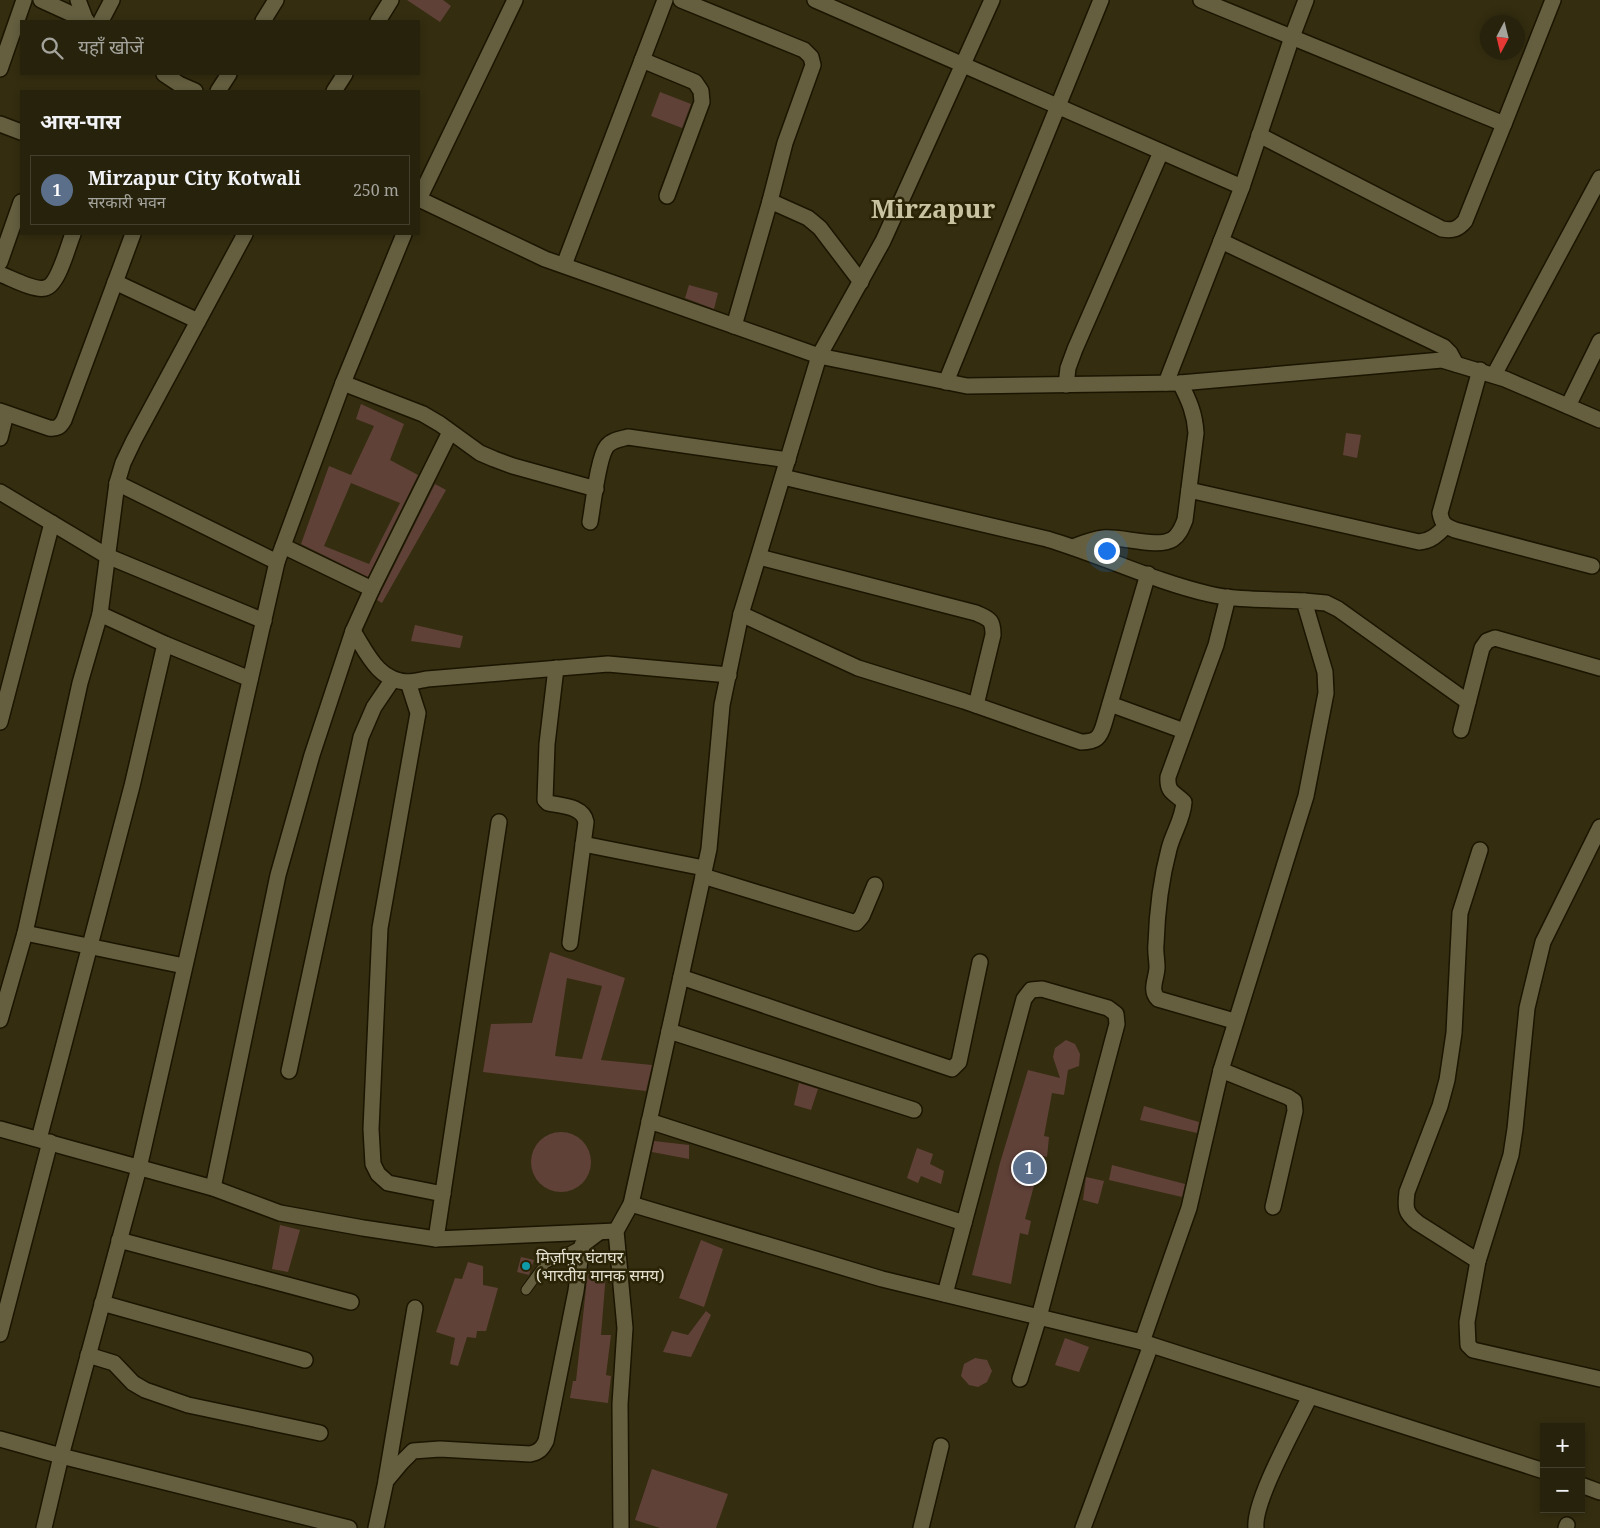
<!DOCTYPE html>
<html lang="hi">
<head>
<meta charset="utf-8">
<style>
	:root { --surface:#27220c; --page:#2f2a15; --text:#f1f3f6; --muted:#a4a49d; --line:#433f2d; --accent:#2563eb }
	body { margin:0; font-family:"Noto Serif","Noto Sans Devanagari",serif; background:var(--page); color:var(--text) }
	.controls { position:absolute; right:15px; bottom:15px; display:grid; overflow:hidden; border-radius:0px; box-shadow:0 2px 8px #0003 }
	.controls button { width:45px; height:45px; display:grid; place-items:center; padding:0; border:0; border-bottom:1px solid var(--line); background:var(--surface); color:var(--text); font:25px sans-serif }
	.compass { position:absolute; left:1480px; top:15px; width:45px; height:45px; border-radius:50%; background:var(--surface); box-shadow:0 2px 8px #0003; rotate:187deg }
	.you { position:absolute; left:1106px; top:550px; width:18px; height:18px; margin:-12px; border:4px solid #fff; border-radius:50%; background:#1a73e8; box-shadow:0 0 0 8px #1a73e833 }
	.badge { display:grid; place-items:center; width:32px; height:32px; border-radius:50%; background:var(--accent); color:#fff; font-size:16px; font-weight:700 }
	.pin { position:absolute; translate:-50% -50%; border:2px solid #fff; box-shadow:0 1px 5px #0006 }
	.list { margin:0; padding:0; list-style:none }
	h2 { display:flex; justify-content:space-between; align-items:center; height:65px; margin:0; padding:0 20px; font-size:21px }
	h2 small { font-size:16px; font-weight:400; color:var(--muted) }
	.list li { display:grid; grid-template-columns:32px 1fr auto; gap:15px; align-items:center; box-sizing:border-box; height:70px; margin:0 10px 10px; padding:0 10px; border:1px solid var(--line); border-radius:0px }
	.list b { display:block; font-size:19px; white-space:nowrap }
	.list p { margin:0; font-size:16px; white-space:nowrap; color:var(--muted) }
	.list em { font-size:16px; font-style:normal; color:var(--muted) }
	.icon { flex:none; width:28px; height:28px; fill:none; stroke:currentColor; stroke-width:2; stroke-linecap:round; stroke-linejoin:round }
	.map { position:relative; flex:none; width:1600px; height:1528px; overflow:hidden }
	.search { position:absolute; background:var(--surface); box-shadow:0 2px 8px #0003; left:20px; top:20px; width:400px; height:55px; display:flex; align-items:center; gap:12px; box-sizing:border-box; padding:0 18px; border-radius:0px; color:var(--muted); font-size:19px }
	.panel { position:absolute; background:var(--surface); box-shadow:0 2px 8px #0003; left:20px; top:90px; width:400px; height:145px; border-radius:0px }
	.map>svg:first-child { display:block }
	.building { fill:#604138; fill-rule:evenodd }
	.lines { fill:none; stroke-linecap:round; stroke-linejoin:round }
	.lane-casing { stroke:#1b1500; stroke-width:11 }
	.street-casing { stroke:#1b1500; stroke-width:18 }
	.secondary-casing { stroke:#1b1500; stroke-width:18 }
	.lane { stroke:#655f40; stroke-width:9 }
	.street { stroke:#655f40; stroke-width:15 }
	.secondary { stroke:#655f40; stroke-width:15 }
	.culture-dot { fill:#0f9aa8; stroke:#2a2306; stroke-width:2 }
	.labels { text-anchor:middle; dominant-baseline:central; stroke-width:5; stroke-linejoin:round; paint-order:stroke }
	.poi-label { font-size:16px; fill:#e2dfce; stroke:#2a2306; text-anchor:start }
	.town-label { font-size:26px; font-weight:bold; fill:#c9c2a0; stroke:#2a2306 }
</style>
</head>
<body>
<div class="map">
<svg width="1600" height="1528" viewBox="0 0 1600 1528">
	<rect width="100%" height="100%" fill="#342d10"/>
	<g class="building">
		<path d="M407 0H443L451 6 440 22Z"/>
		<path d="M660 92 691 104 682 128 651 116Z"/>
		<path d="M689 285 718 293 714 309 685 298Z"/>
		<path d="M361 404 404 424 390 460 418 475 368 577 301 544 329 466 351 475 374 426 356 419ZM351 483 400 503 369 564 324 546Z"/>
		<path d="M1346 433 1361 435 1357 458 1343 455Z"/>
		<path d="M435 484 446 490 382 603 377 600Z"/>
		<path d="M415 625 463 636 460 648 411 641Z"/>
		<path d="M550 952 625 978 601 1060 652 1065 646 1091 483 1072 491 1024 532 1023ZM567 978 602 986 582 1059 555 1056Z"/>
		<path d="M1066 1040 1075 1044 1080 1054 1079 1066 1068 1070 1064 1095 1052 1093 1044 1136 1049 1137 1047 1157 1042 1156 1025 1219 1031 1221 1028 1235 1020 1233 1011 1284 972 1275 1000 1163 1028 1070 1060 1078 1053 1057 1055 1048Z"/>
		<path d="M799 1083 818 1089 811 1110 794 1105Z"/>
		<path d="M1144 1106 1199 1122 1197 1133 1140 1120Z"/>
		<circle cx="561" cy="1162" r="30"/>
		<path d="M654 1141 689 1145V1159L652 1152Z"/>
		<path d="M917 1148 933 1154 930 1164 944 1171 941 1184 921 1176 918 1183 907 1178Z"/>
		<path d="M1112 1165 1185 1184 1182 1197 1109 1180Z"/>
		<path d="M1086 1177 1104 1181 1098 1204 1083 1200Z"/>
		<path d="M280 1225 300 1230 288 1272 272 1269Z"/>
		<path d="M701 1240 723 1249 704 1307 679 1298Z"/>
		<path d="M521 1257 534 1260 529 1275 517 1272Z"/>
		<path d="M468 1262 483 1266V1285L498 1288 486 1331H477L476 1338 467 1337 458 1366 450 1364 455 1338 436 1332 455 1278 462 1279Z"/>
		<path d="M588 1270 606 1273 601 1335H611L606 1375 611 1376 608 1403 570 1398 573 1381H576Z"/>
		<path d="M706 1311 711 1315 691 1357 663 1352 672 1331 688 1335Z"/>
		<path d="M1065 1338 1089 1347 1079 1372 1055 1365Z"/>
		<path d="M975 1358 987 1360 992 1371 987 1382 978 1387 969 1385 961 1376 964 1364Z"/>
		<path d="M652 1469 728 1494 716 1528H660L635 1520Z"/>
	</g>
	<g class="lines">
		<defs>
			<path id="lane" d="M526 1290 545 1264 582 1245"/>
			<g id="street">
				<path d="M78 0 86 21"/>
				<path d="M681 0 804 50 811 57 813 65 785 143 770 201 734 326"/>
				<path d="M815 0 1242 187"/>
				<path d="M1201 0 1504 124 1553 0"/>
				<path d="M101 21 112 0"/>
				<path d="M263 21 276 0"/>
				<path d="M378 21 391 0"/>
				<path d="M642 60 695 82 701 91 702 102 667 196"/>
				<path d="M0 69 24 0"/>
				<path d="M218 91 229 74"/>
				<path d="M334 91 345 74"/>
				<path d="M0 124 21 132"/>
				<path d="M1259 135 1442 229C1453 231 1458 229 1465 221L1504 124"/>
				<path d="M770 201 808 218 820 228 861 282"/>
				<path d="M1221 241 1444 347 1450 353 1456 364"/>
				<path d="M0 262 21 202"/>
				<path d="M564 265 665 0"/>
				<path d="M0 274C11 278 34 291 45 288 58 286 68 246 73 234"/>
				<path d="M115 282 198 321"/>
				<path d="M1480 370 1440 513C1442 524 1445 526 1455 530L1592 566"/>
				<path d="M1494 375 1600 178"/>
				<path d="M946 382 1101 0"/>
				<path d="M343 383 423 414 440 424 480 453 494 459 513 466 596 489"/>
				<path d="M1166 383 1242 187 1292 37 1306 0"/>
				<path d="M1066 385 1068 368 1075 349 1161 152"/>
				<path d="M1568 406 1600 341"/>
				<path d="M0 411 49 428C57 429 60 427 64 420L133 234"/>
				<path d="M0 438 6 414"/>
				<path d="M783 477 1047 539C1101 555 1153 581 1209 594 1238 601 1274 599 1304 601L1325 672 1326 693 1306 796 1221 1070 1189 1208 1142 1342"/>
				<path d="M117 483 277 562"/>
				<path d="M1189 490 1419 542C1431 541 1437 535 1446 526"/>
				<path d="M0 492 107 556 264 621"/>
				<path d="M590 522C593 506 598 457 607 446 612 440 621 439 628 437L788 460"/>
				<path d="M283 546 372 589"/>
				<path d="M1073 547C1083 543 1093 539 1103 538 1122 536 1158 549 1173 539 1180 534 1182 527 1185 520L1196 433C1195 414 1189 400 1180 383"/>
				<path d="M759 557 976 613C989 619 993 619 993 635L976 705"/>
				<path d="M1228 597 1216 645 1168 777C1167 793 1174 792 1184 802 1183 819 1173 833 1169 849 1161 879 1157 913 1156 944 1155 951 1157 959 1157 967 1157 978 1149 990 1158 999L1234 1021"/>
				<path d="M1304 601 1326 603 1338 609 1468 702"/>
				<path d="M100 614 165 644 250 679"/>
				<path d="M741 614 858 668 964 701 1081 742C1096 742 1100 738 1104 724L1148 574"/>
				<path d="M353 631C367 653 378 681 408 682 414 682 421 680 427 679L608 664 729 675"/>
				<path d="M556 668 547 744 545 800 548 803C562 806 583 806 586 822L570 943"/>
				<path d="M408 682 418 713 380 928 371 1129 373 1164 378 1174 388 1183 443 1194"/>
				<path d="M1110 704 1184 731"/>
				<path d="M0 722 52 523"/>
				<path d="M1461 730 1482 648 1487 641 1495 638 1600 668"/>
				<path d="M1600 827 1543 942 1527 1008 1515 1129 1511 1155 1478 1261 1467 1322 1468 1345 1473 1350 1600 1379"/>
				<path d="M583 844 704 868"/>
				<path d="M703 876 856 923 862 916 875 885"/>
				<path d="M25 933 184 966"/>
				<path d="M681 977 952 1069 959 1062 980 962"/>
				<path d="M0 1020 25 933 80 683 100 614 117 483 123 463 134 440 245 234"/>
				<path d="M669 1031 914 1110"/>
				<path d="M1221 1070 1288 1097 1294 1101 1295 1111 1273 1207"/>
				<path d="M289 1071 361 737 374 707 393 679"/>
				<path d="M649 1121 964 1223"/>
				<path d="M0 1129 213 1188 280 1213 363 1228 436 1239 616 1231"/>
				<path d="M39 1139 132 786 165 644"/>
				<path d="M213 1188 278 875 312 755 353 631 372 589 450 432"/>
				<path d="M436 1239 499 822"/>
				<path d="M119 1240 351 1302"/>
				<path d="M1478 1261 1418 1223C1405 1213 1405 1208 1407 1192L1440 1106 1447 1080 1454 1033 1460 913 1480 850"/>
				<path d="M945 1294 1024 999 1031 990 1042 989 1108 1008 1116 1014 1117 1024 1039 1317 1020 1379"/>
				<path d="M102 1303 305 1360"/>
				<path d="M0 1334 50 1142"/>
				<path d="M88 1355 114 1363 133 1383 145 1390 188 1405 320 1433"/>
				<path d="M386 1480 415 1308"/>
				<path d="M44 1528 61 1456"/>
				<path d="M376 1528 386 1481 401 1463 413 1451 440 1449 530 1454C539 1452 542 1449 546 1441L576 1291 582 1245 598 1233"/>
				<path d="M921 1528 941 1446"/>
				<path d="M1083 1528 1151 1345"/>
				<path d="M1256 1528C1253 1501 1297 1424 1310 1396"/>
				<path d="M1566 1528 1567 1525"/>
			</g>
			<g id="secondary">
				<path d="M41 0 87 21"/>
				<path d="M164 74 179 84 195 91"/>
				<path d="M419 199 545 259 819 356 967 386 1180 383 1442 360 1505 379 1600 420"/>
				<path d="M419 199 515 0"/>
				<path d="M631 1204 882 1279 1142 1342 1544 1471"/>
				<path d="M0 1439 61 1456 349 1528"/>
				<path d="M61 1456 139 1168 277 562 343 383 404 234"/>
				<path d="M1581 1485 1600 1492"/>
				<path d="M621 1528 620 1404 625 1328 616 1231 631 1204 709 849 722 705 741 614 819 356 883 241 992 0"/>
			</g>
		</defs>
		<use href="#lane" class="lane-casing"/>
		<use href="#street" class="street-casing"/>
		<use href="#secondary" class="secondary-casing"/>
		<use href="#lane" class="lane"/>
		<use href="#street" class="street"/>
		<use href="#secondary" class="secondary"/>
	</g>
	<circle class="culture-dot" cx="526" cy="1266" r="5"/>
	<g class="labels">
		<g class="poi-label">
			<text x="536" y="1257">मिर्ज़ापुर घंटाघर<tspan x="536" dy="18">(भारतीय मानक समय)</tspan></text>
		</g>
		<g class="town-label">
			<text x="933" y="208">Mirzapur</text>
		</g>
	</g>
</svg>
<div class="controls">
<button>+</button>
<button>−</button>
</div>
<svg class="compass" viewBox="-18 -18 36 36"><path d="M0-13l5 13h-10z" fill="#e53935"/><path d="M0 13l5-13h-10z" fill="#a4a49d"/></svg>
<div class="you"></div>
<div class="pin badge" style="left:1029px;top:1168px;background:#5c6f8a">1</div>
<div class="search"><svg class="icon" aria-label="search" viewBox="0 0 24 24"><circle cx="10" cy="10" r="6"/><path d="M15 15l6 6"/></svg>यहाँ खोजें</div>
<section class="panel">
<h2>आस-पास<small></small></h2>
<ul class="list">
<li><span class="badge" style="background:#5c6f8a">1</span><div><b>Mirzapur City Kotwali</b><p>सरकारी भवन</p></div><em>250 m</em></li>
</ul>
</section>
</div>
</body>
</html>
